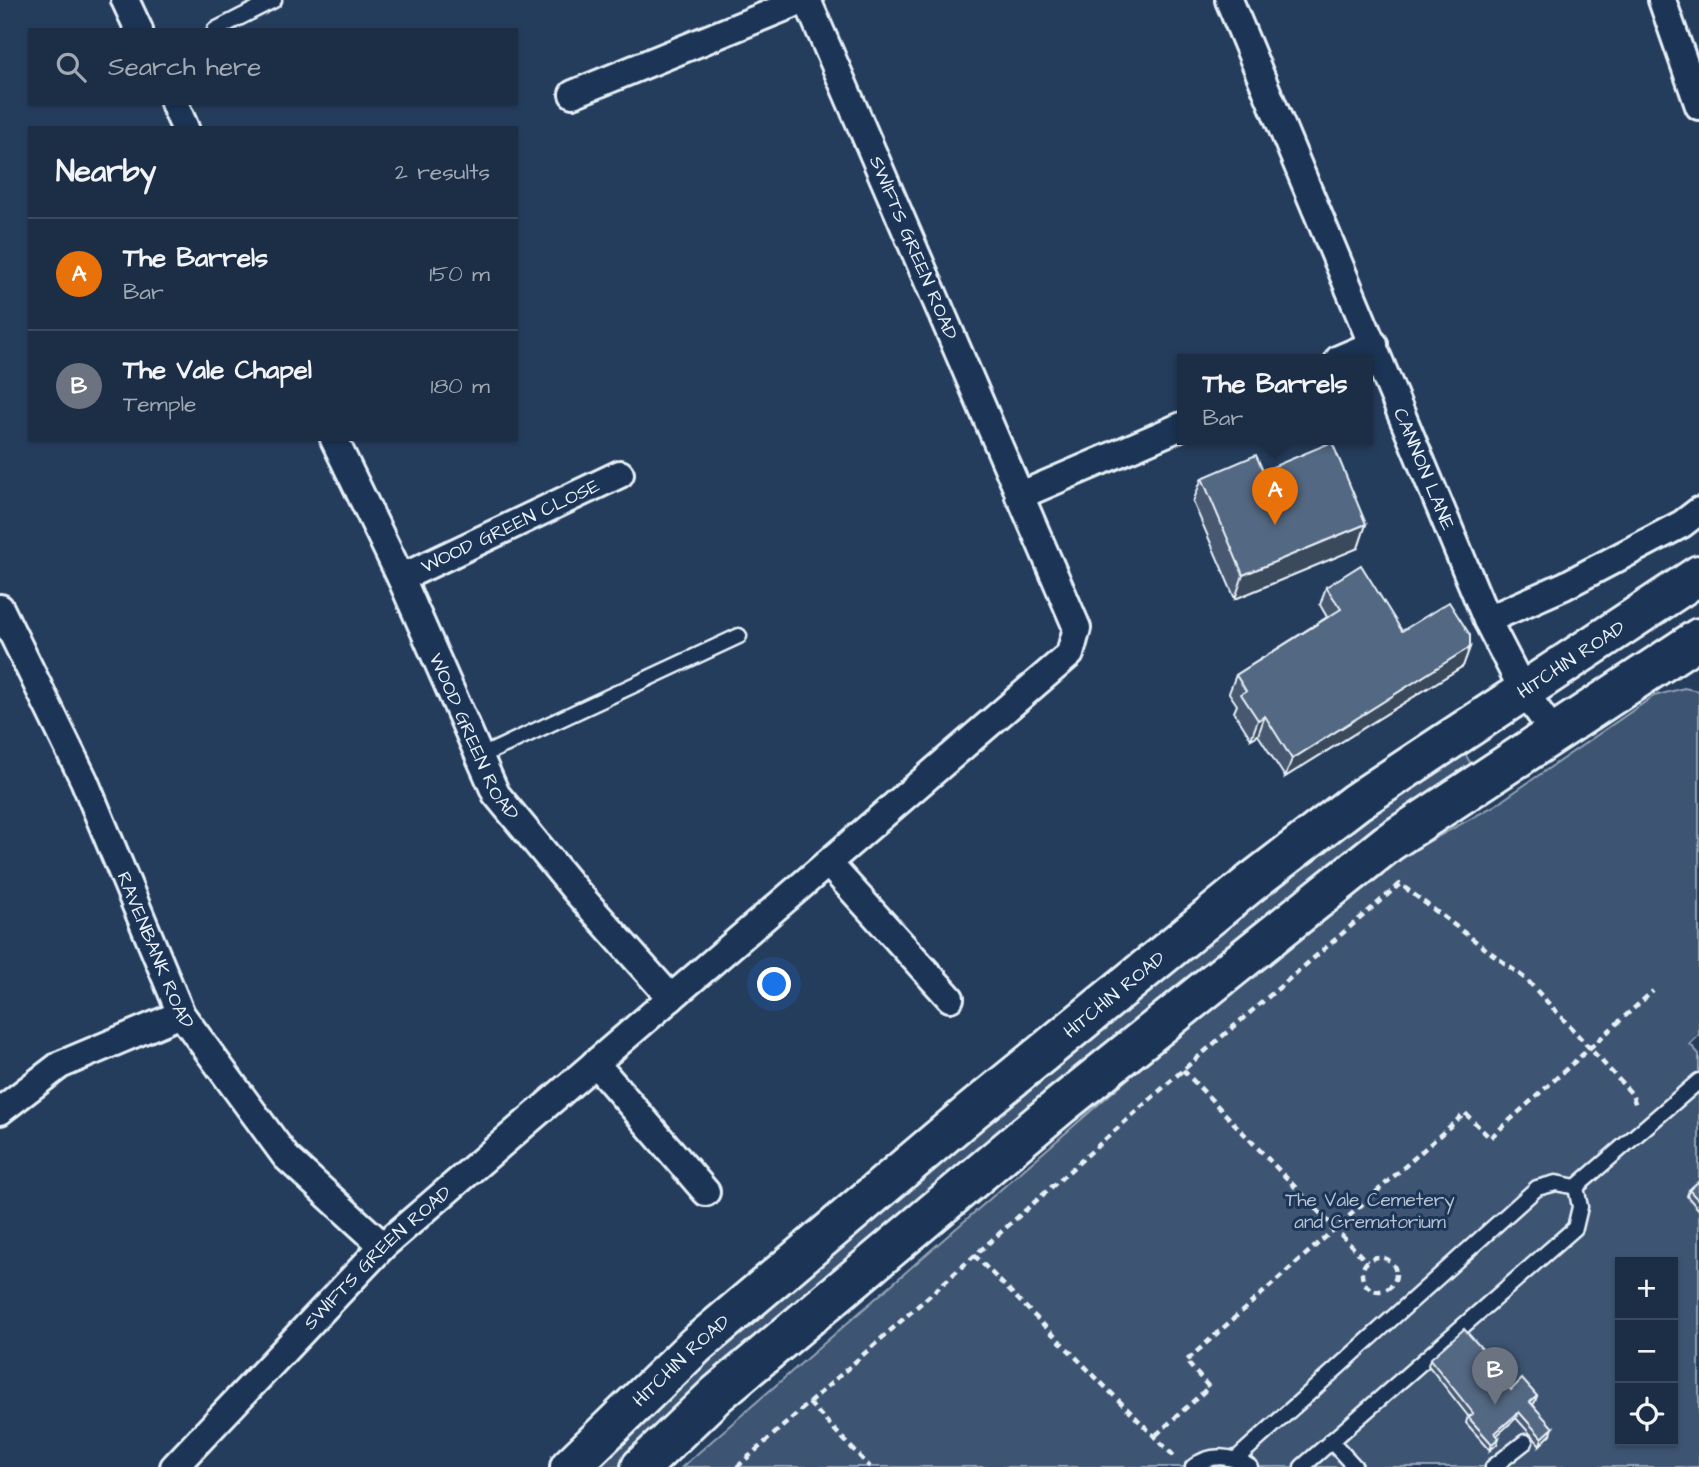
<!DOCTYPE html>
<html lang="en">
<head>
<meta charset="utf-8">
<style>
	:root { --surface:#1c2e46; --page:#293a51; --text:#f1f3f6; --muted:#a0a8b3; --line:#3a4a5f; --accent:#ffd166 }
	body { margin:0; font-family:"Architects Daughter",sans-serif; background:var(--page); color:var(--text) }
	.controls { position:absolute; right:21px; bottom:21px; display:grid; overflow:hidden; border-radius:0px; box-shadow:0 2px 5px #0004 }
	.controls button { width:63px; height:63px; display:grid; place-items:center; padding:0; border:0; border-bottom:2px solid var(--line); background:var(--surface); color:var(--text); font:35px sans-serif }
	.you { position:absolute; left:775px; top:985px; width:24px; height:24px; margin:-18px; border:5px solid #fff; border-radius:50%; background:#1a73e8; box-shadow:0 0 0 10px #1a73e833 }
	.badge { display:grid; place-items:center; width:46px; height:46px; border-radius:50%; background:var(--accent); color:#fff; font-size:23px; font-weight:700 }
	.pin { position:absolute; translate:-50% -58px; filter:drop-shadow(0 2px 4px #0008) }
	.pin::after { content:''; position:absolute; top:37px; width:24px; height:21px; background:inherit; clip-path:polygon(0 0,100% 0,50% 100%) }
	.popup { position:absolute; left:1177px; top:354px; width:196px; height:91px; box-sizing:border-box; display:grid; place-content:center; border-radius:0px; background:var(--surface); filter:drop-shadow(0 2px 5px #0005); font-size:23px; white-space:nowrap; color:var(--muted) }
	.popup b { font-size:26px; color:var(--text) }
	.popup::after { content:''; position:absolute; left:50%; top:100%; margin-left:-14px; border:14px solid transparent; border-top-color:var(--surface) }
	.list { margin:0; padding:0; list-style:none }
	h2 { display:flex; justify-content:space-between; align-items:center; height:91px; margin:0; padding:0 28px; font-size:30px }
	h2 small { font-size:23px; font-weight:400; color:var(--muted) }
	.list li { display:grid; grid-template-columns:46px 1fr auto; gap:21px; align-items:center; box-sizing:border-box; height:112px; padding:0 28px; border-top:2px solid var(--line) }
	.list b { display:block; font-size:26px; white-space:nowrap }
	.list p { margin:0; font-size:23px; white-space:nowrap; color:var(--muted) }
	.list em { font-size:23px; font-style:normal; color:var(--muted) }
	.icon { flex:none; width:38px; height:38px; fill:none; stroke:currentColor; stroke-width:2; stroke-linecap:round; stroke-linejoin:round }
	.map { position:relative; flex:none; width:1699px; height:1467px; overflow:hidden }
	.search { position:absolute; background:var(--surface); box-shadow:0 2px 5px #0004; left:28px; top:28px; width:490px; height:77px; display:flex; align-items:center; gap:18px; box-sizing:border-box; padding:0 24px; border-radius:0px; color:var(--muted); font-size:26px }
	.panel { position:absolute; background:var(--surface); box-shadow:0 2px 5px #0004; left:28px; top:126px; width:490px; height:315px; border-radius:0px }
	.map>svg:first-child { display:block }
	.green { fill:#3e5472; stroke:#93a2b5; stroke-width:2; fill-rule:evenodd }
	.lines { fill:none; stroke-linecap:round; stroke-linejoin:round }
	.lane-casing { stroke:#e8f1f8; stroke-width:19 }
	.street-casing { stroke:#e8f1f8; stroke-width:32 }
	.primary-casing { stroke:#e8f1f8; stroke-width:44 }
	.path { stroke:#e8f1f8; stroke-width:4.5; stroke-dasharray:7 5; stroke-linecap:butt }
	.lane { stroke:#1d3557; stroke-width:14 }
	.street { stroke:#1d3557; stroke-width:26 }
	.primary { stroke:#1d3557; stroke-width:38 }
	.wall { fill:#475970; stroke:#e8f1f8; stroke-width:2 }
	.shaded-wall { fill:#3a485b; stroke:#e8f1f8; stroke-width:2 }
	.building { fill:#536782; stroke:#e8f1f8; stroke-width:2 }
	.labels { text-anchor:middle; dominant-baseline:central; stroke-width:6; stroke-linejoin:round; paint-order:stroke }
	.street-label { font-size:19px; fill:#e8f1f8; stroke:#1d3557 }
	.park-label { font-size:19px; fill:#b5c2d0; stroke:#1d3557 }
</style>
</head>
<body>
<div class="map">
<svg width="1699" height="1467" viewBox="0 0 1699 1467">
	<rect width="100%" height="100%" fill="#253d5d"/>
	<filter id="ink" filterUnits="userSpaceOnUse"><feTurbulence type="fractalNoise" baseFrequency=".0143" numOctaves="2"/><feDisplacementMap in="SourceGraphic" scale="14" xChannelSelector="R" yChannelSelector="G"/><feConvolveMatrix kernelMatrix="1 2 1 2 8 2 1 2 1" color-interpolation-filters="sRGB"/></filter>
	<g filter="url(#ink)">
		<g class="green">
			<path d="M1684 688 1699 691V1035L1690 1044 1699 1054V1467H682L1131 1076 1397 859 1494 806 1654 696ZM1620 1262H1673V1441H1620Z"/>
			<path d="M1462 749 1473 767 841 1274 622 1467H592C869 1213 1157 968 1462 749Z"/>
		</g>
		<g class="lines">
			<defs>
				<g id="lane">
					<path d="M215 30 274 0"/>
					<path d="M479 757 739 636"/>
					<path d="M1576 1187 1699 1081"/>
					<path d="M1331 1441 1355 1467"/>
					<path d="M1236 1459 1537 1188 1556 1183 1576 1187"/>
					<path d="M1193 1467C1210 1453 1232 1455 1250 1467"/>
					<path d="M1302 1467 1575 1228 1580 1207 1576 1187"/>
					<path d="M1493 1467 1525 1442"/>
				</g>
				<g id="street">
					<path d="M125 0 139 30"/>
					<path id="s1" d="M1229 0 1487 620 1523 690 1554 733"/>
					<path d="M1662 0 1699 106"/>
					<path d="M573 94 803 0"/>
					<path d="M174 103 185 128"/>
					<path d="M1339 359 1374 344"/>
					<path id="s2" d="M334 439 401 578 496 794 575 890 671 998"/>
					<path d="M1019 496 1182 426"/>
					<path id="s3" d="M401 578 620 474"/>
					<path id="s4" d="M0 608 84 780 181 1014 286 1157 383 1246"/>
					<path d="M1487 620 1564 586 1682 524 1699 511"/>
					<path d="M828 863 950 998"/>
					<path d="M595 1063 706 1192"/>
					<path d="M0 1111 60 1065 181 1014"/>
					<path id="s5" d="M174 1467 383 1246 1070 654 1077 628 807 0"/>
				</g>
				<g id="primary">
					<path id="s6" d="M570 1467 696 1345 972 1111 1252 882 1356 802 1699 575"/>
					<path d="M641 1467 717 1394 1061 1105 1388 843 1699 638"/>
				</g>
			</defs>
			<use href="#lane" class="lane-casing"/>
			<use href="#street" class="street-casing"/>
			<use href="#primary" class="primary-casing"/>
			<g class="path">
				<path d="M1183 1070 1367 1262"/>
				<path d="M974 1255 1176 1458"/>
				<circle cx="1379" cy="1274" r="17"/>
				<path d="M809 1403 870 1467"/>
				<path d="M1156 1435 1209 1387 1186 1361 1465 1113 1490 1138 1653 991"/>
				<path d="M737 1467 1183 1070 1400 884 1527 980 1632 1094 1636 1106"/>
			</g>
			<use href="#lane" class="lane"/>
			<use href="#street" class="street"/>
			<use href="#primary" class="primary"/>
		</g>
		<g class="wall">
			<path d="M1263 471 1366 524 1358 548 1235 599 1193 502 1202 478Z"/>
			<path d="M1326 587 1402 631 1470 647 1463 666 1285 777 1258 735 1251 739 1234 712 1237 705 1229 693 1236 675 1327 617 1320 605Z"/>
			<path d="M1699 1181V1210L1687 1196 1689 1190Z"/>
			<path d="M1485 1352 1483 1358 1511 1390 1537 1396 1535 1402 1533 1404 1551 1434 1540 1445 1516 1418 1497 1435V1444L1490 1450 1466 1423 1468 1416 1428 1365 1430 1359Z"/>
		</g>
		<g class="shaded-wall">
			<path d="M1366 524 1358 548 1235 599 1243 575Z"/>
			<path d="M1470 647 1463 666 1285 777 1292 759Z"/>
			<path d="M1265 716 1258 735 1251 739 1258 720Z"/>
			<path d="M1519 1412 1516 1418 1493 1439 1495 1433Z"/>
			<path d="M1553 1428 1551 1434 1540 1445 1542 1438Z"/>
			<path d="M1499 1438 1497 1444 1490 1450 1492 1444Z"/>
		</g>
		<g class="building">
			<path d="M1332 442 1366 524 1243 575 1202 478 1256 455 1263 471Z"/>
			<path d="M1361 565 1402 631 1449 602 1470 635V647L1292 759 1265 716 1258 720 1241 694 1246 691 1236 675 1341 609 1326 587Z"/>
			<path d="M1699 1181V1201L1689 1190Z"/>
			<path d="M1464 1329 1485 1352 1481 1356 1511 1390 1522 1379 1537 1396 1530 1402 1553 1428 1542 1438 1519 1412 1495 1433 1499 1438 1492 1444 1468 1417 1473 1413 1430 1359Z"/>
		</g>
	</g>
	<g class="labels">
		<g class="street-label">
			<text transform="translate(913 248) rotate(67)">SWIFTS GREEN ROAD</text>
			<text stroke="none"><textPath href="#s1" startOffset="508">CANNON LANE</textPath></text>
			<text stroke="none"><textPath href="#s3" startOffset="121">WOOD GREEN CLOSE</textPath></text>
			<text stroke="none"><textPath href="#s6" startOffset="1288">HITCHIN ROAD</textPath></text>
			<text stroke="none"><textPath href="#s2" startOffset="329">WOOD GREEN ROAD</textPath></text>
			<text stroke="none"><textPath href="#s4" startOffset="376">RAVENBANK ROAD</textPath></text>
			<text stroke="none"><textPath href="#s6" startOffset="721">HITCHIN ROAD</textPath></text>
			<text stroke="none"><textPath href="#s5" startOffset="292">SWIFTS GREEN ROAD</textPath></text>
			<text stroke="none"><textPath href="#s6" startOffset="154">HITCHIN ROAD</textPath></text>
		</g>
		<g class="park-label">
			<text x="1370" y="1200">The Vale Cemetery<tspan x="1370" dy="22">and Crematorium</tspan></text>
		</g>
	</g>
</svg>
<div class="controls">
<button>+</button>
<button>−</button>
<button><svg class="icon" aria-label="locate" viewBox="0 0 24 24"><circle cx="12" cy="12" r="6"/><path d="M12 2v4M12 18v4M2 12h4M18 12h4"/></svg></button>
</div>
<div class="you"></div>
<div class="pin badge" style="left:1275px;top:525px;background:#e8710a">A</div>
<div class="popup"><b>The Barrels</b>Bar</div>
<div class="pin badge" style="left:1495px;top:1405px;background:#6b7280">B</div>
<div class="search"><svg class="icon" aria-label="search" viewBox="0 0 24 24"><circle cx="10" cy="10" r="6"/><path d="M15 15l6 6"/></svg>Search here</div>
<section class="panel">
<h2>Nearby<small>2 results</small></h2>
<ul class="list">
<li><span class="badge" style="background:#e8710a">A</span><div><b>The Barrels</b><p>Bar</p></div><em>150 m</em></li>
<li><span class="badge" style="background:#6b7280">B</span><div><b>The Vale Chapel</b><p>Temple</p></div><em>180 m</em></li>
</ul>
</section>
</div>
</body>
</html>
